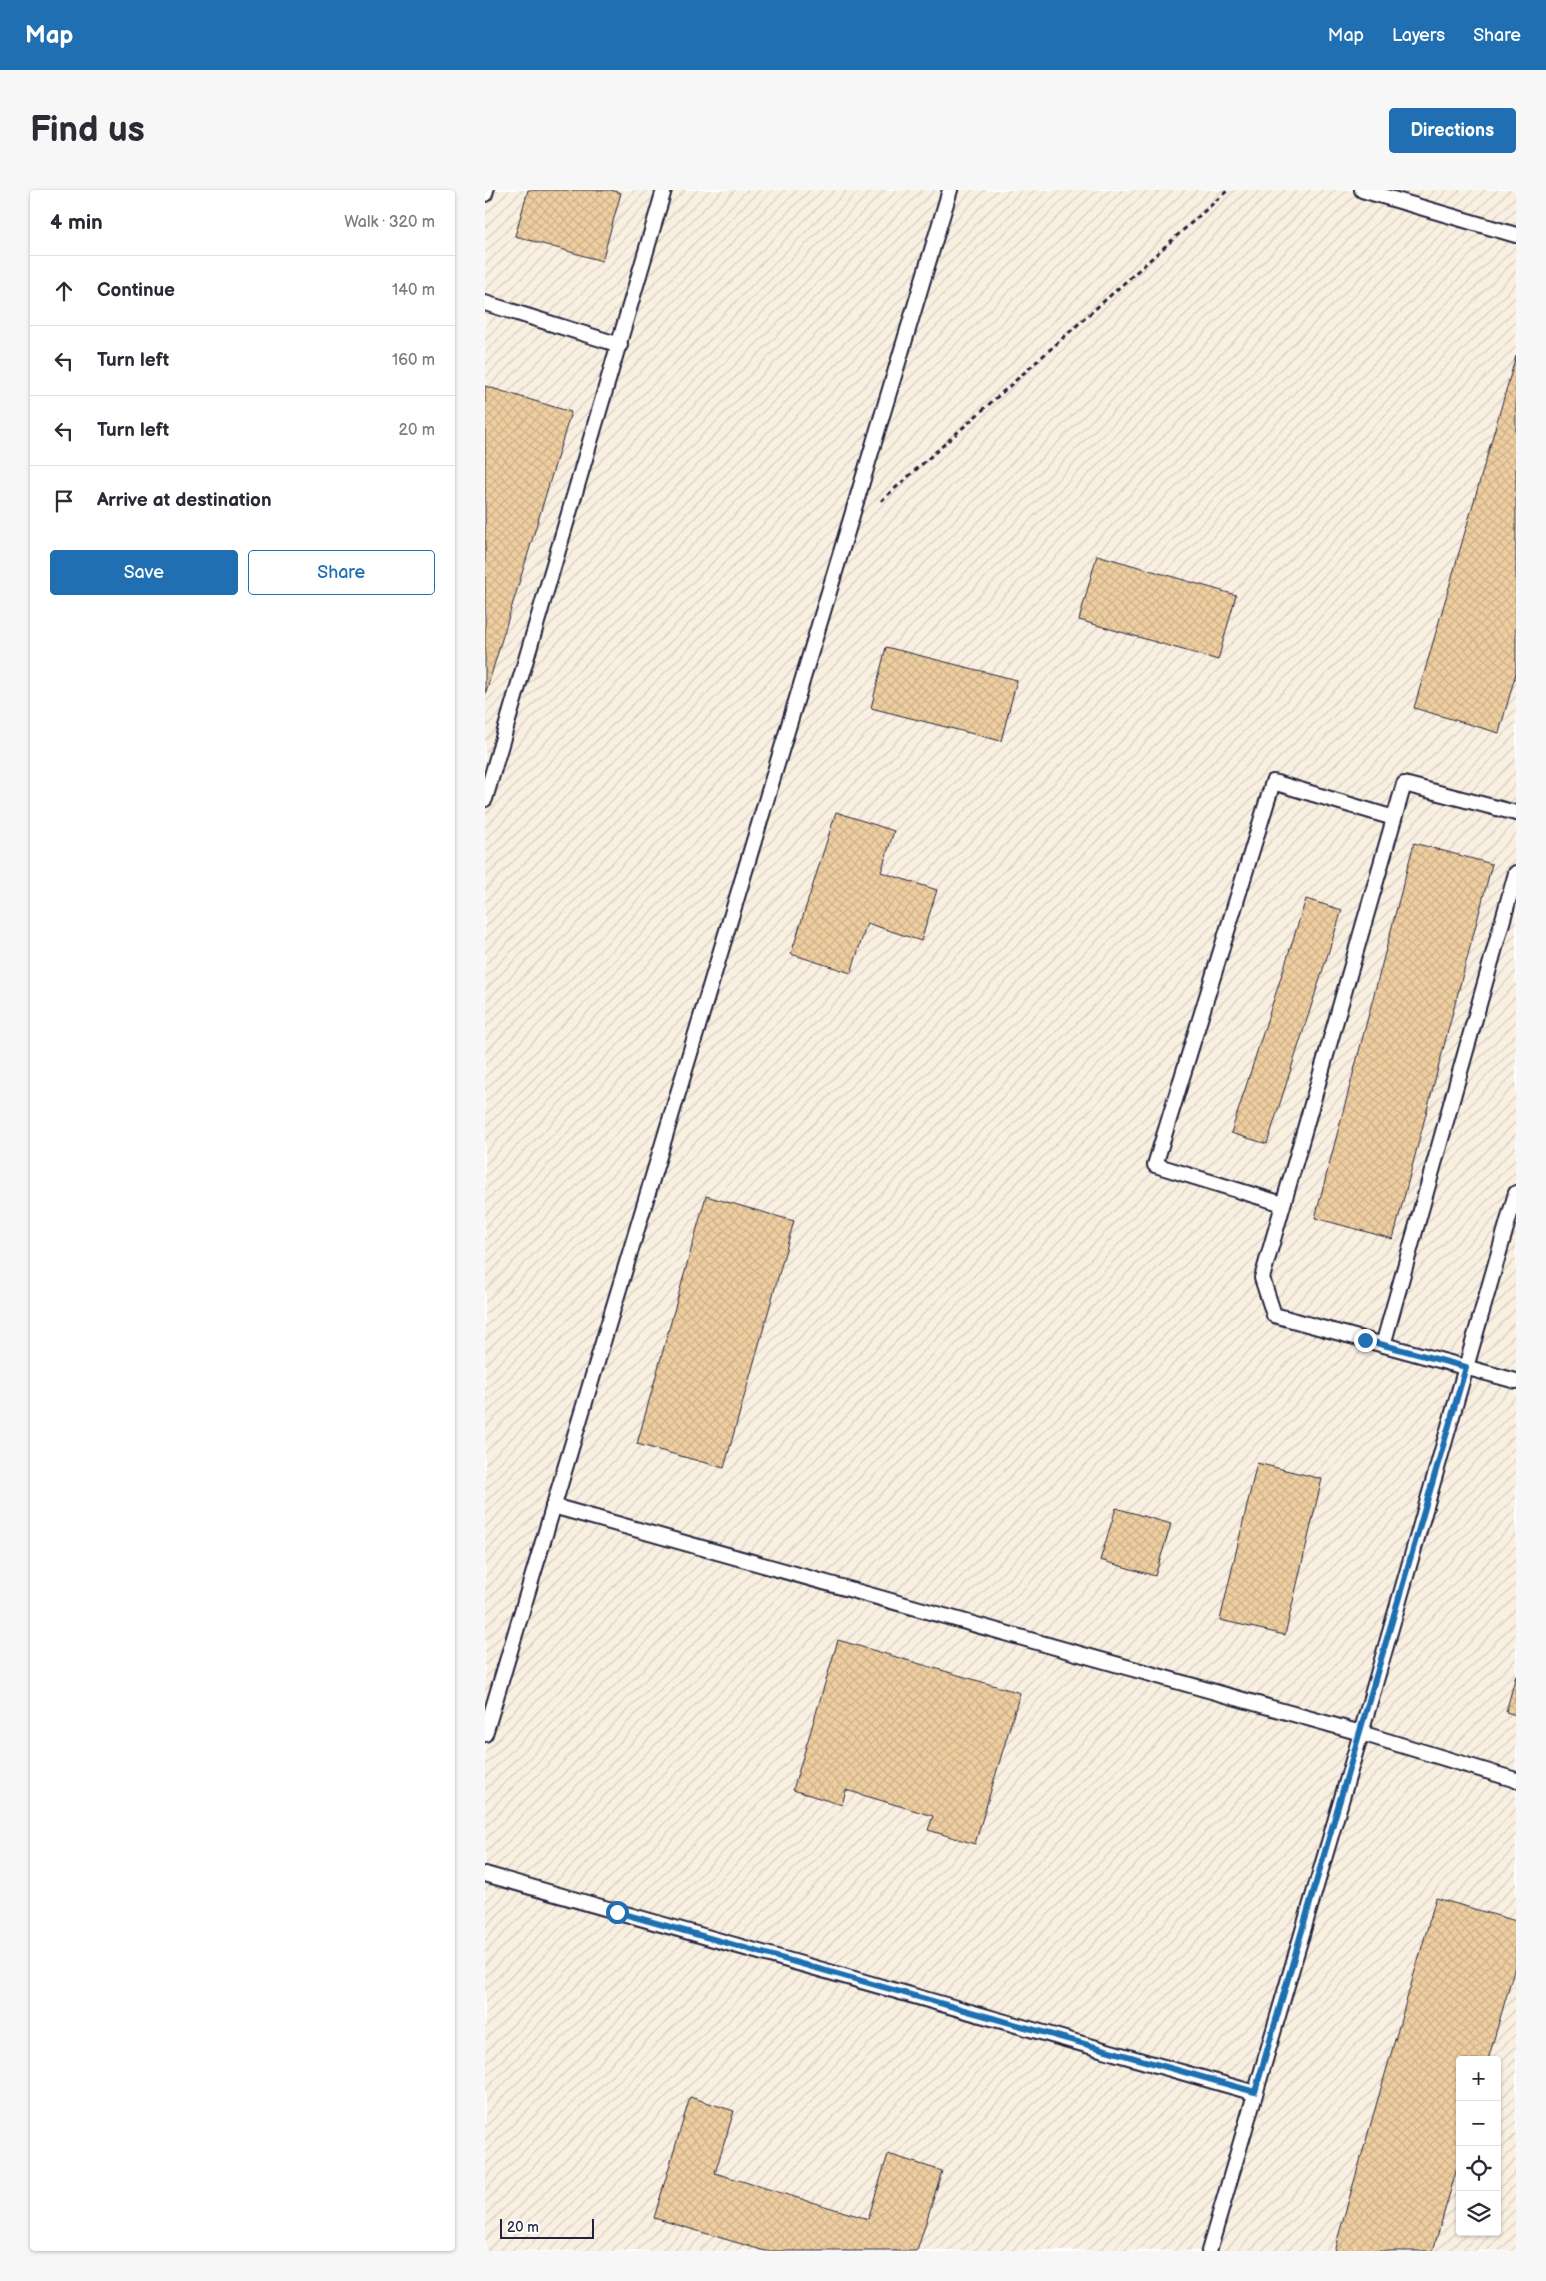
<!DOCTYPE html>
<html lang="en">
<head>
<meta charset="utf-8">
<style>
	:root { --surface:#fff; --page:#f7f7f7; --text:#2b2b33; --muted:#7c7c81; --line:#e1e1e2; --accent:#1f6fb2 }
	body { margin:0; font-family:"Balsamiq Sans",sans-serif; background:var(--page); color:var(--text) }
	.controls { position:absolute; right:15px; bottom:15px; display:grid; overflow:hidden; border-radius:5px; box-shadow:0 1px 4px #0004 }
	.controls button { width:45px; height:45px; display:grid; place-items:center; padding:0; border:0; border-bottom:1px solid var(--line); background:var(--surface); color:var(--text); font:25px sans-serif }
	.scale { position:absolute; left:15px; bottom:12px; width:94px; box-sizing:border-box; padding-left:5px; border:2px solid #22223b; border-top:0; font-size:14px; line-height:18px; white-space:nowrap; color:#22223b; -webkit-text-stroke:4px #fff; paint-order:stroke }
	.stop { position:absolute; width:15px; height:15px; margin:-11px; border:4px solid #1f6fb2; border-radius:50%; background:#fff }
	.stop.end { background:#1f6fb2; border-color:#fff; box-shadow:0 1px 5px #0008 }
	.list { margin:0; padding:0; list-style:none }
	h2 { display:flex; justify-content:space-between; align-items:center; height:65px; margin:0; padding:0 20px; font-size:21px }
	h2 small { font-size:16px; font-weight:400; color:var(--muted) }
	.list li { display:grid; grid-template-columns:32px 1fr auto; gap:15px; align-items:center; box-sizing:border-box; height:70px; padding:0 20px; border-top:1px solid var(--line) }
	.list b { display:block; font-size:19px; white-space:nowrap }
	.list em { font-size:16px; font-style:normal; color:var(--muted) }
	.actions { display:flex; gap:10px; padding:15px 20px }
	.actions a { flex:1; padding:11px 0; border:1px solid var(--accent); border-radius:5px; text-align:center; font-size:18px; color:var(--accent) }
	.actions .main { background:var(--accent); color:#fff }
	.icon { flex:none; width:28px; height:28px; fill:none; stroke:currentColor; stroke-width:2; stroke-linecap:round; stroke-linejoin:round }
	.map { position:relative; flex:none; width:1031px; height:2061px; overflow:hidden; border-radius:5px }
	header { display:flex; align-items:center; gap:30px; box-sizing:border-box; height:70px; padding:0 25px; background:var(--accent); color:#fff }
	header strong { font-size:24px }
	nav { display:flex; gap:28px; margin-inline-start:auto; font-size:18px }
	.intro { display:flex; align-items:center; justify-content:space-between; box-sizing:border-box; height:120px; padding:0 30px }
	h1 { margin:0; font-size:35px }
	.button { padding:12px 22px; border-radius:5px; background:var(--accent); color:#fff; font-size:18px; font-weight:700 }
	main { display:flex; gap:30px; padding:0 30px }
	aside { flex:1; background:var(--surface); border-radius:5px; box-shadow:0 1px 4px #0004 }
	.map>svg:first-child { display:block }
	.industrial { fill:url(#industrial-furrows); fill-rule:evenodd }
	.building { fill:url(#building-cross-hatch); stroke:#22223b }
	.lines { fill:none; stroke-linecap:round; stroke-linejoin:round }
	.lane-casing { stroke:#22223b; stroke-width:18 }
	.path { stroke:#22223b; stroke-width:3; stroke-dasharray:5 4; stroke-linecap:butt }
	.lane { stroke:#fff; stroke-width:14 }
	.route { stroke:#1f6fb2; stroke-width:6 }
</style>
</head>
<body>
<header>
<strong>Map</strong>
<nav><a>Map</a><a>Layers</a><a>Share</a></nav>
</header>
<div class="intro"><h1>Find us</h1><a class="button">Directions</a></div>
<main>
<aside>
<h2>4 min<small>Walk · 320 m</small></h2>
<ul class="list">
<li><svg class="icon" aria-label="ahead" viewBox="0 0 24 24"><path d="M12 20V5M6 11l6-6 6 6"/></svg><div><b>Continue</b></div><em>140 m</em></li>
<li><svg class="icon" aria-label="left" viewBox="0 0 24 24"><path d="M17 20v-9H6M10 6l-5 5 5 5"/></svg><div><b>Turn left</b></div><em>160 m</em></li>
<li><svg class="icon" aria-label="left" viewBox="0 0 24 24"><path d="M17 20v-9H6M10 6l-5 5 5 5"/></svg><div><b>Turn left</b></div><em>20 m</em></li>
<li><svg class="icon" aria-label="arrive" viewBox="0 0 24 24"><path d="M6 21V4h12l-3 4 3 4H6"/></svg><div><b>Arrive at destination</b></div></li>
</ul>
<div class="actions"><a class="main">Save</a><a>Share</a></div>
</aside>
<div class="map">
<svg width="1031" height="2061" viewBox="0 0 1031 2061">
	<defs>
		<pattern id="industrial-furrows" width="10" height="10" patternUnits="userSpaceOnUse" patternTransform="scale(1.25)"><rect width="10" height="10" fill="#faf0e2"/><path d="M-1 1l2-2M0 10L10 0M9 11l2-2" fill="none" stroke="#d6cec3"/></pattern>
		<pattern id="building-cross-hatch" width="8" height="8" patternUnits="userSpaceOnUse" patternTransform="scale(1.25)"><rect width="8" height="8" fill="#efcea0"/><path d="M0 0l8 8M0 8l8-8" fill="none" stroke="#cdb18b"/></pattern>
	</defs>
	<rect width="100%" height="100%" fill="#fff"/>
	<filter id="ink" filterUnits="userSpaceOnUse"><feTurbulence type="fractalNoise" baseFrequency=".02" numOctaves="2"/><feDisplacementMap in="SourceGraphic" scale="10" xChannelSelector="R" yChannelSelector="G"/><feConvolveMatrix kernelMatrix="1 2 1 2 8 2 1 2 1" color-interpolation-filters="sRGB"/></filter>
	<g filter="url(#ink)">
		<path class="industrial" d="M0 0H1031V2061H0ZM975 1870H1012V2042H975Z"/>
		<g class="building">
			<path d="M43 0H126L136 3 117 71 30 46Z"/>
			<path d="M1031 166V483L1014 543 929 518Z"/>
			<path d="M0 196 86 222 0 505Z"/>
			<path d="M612 365 751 405 733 470 594 430Z"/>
			<path d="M401 457 532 490 516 551 386 518Z"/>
			<path d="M351 622 409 641 396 682 452 700 436 751 382 733 366 783 306 764Z"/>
			<path d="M929 653 1007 674 908 1049 830 1028Z"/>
			<path d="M821 709 857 720 782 954 746 943Z"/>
			<path d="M221 1006 309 1031 239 1278 152 1254Z"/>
			<path d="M772 1273 837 1289 800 1445 735 1430Z"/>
			<path d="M631 1318 686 1334 670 1386 615 1370Z"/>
			<path d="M353 1450 535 1503 490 1654 443 1640 448 1626 361 1600 357 1615 308 1600Z"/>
			<path d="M1031 1485V1525L1021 1522Z"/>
			<path d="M951 1708 1031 1731V1773L1003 1870H975V1968L948 2061H849Z"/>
			<path d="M205 1907 249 1921 230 1983 383 2029 403 1964 457 1981 432 2061H280L169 2028Z"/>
		</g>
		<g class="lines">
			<defs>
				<g id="lane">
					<path d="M877 0 1031 45"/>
					<path d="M0 4 1 0"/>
					<path d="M0 113 135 155"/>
					<path d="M0 609 179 0"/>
					<path d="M1031 623 919 594 777 1088 789 1125 1031 1191"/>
					<path d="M1031 1003 876 1543 1031 1590"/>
					<path d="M798 1014 670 975 788 592 909 628"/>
					<path d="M898 1155 1031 683"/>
					<path d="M68 1316 876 1543 724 2061"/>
					<path d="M0 1544 465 0"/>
					<path d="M0 1684 770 1903"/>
				</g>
			</defs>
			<use href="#lane" class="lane-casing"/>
			<path class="path" d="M396 311 743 0"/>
			<use href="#lane" class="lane"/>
		</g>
	</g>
	<g class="lines" filter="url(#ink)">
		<path class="route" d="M132 1722 770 1902 981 1177 880 1150"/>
	</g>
</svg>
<div class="controls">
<button>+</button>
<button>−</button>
<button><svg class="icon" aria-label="locate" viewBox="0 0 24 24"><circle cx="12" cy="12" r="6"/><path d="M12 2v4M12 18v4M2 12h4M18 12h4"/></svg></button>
<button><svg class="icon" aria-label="layers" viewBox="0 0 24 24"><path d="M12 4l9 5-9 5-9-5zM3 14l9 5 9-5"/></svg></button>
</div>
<div class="scale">20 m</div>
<div class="stop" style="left:132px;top:1722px"></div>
<div class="stop end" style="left:880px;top:1150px"></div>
</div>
</main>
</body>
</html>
